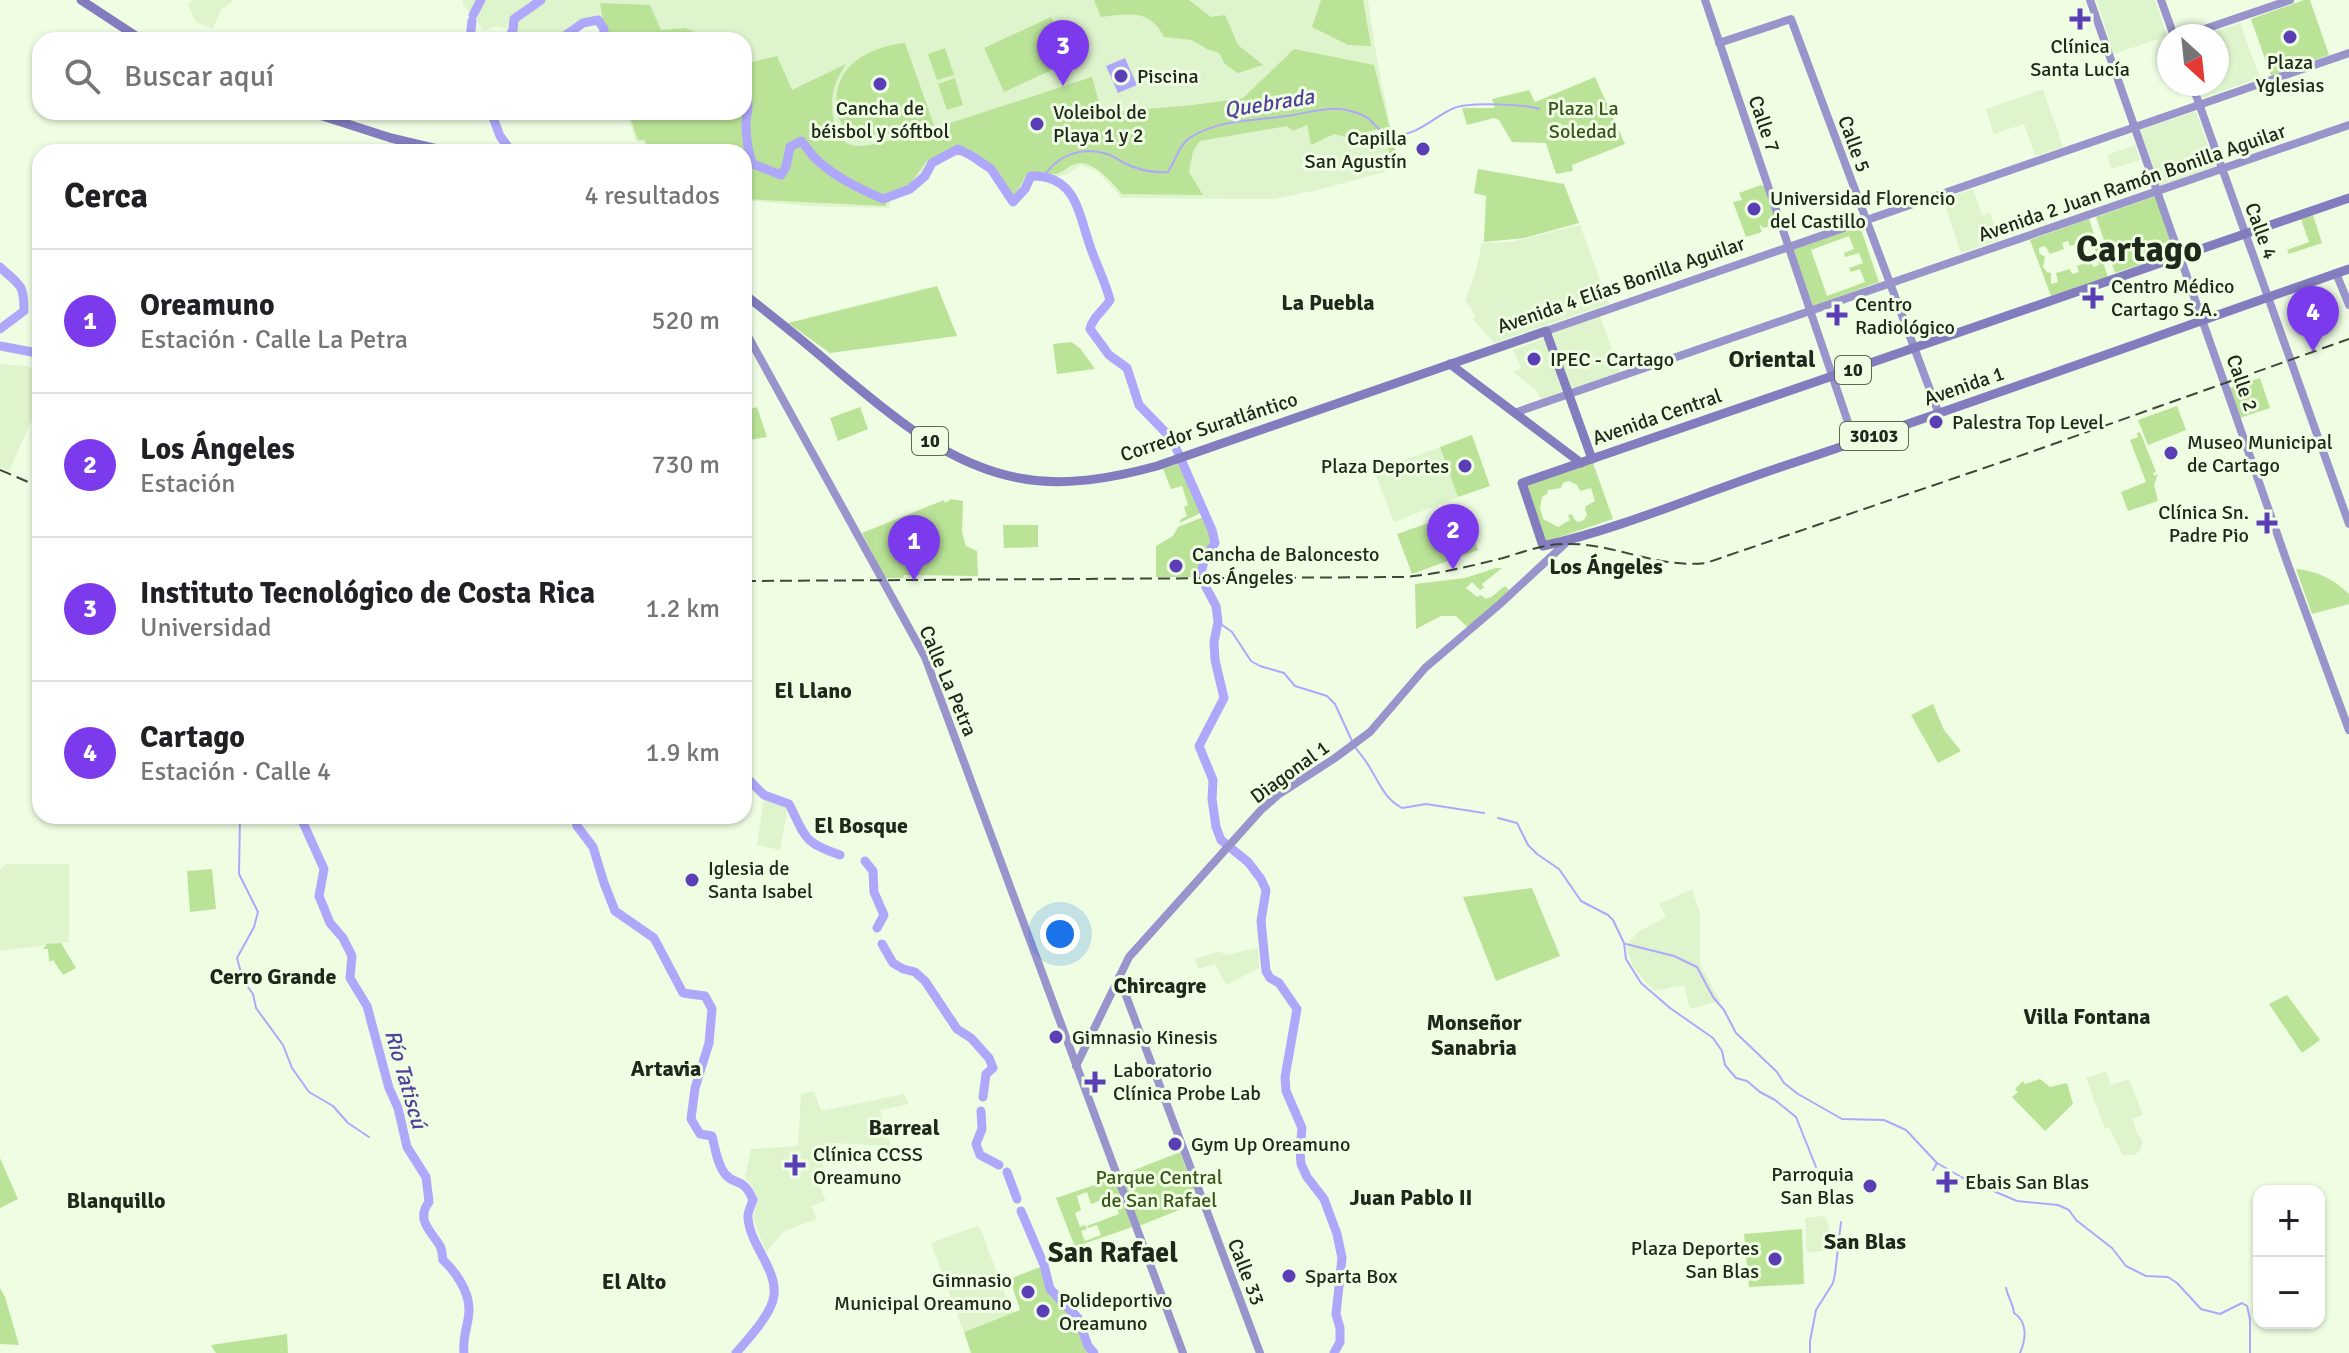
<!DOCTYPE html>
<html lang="es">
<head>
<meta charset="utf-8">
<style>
	:root { --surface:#fff; --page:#f6f6f6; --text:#202124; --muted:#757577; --line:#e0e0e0; --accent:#7c3aed }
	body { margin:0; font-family:Signika,sans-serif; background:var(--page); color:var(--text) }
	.controls { position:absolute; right:24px; bottom:24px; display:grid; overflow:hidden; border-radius:16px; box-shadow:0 2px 6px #0004 }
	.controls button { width:72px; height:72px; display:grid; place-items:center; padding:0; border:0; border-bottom:2px solid var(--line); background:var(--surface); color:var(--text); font:40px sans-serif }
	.compass { position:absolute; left:2157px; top:24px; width:72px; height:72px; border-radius:50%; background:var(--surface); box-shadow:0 2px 6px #0004; rotate:153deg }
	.you { position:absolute; left:1060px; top:934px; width:28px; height:28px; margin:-20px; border:6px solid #fff; border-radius:50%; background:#1a73e8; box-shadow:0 0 0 12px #1a73e833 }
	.badge { display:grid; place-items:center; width:52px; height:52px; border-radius:50%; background:var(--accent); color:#fff; font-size:26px; font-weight:700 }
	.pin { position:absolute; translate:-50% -66px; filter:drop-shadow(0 2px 4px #0008) }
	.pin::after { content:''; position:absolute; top:42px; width:28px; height:24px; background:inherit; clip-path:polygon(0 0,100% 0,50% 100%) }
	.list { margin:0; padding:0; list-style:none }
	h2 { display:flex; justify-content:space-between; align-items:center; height:104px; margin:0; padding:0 32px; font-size:34px }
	h2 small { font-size:26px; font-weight:400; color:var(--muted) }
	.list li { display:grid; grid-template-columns:52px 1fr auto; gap:24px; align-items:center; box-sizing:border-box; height:144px; padding:0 32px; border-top:2px solid var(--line) }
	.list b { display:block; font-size:30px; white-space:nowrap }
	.list p { margin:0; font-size:26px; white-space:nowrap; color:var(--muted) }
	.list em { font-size:26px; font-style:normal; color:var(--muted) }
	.icon { flex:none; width:44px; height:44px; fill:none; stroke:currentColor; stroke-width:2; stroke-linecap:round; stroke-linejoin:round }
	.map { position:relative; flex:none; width:2349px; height:1353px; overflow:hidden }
	.search { position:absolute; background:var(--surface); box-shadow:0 2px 6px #0004; left:32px; top:32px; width:720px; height:88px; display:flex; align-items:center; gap:20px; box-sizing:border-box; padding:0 28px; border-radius:24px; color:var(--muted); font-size:30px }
	.panel { position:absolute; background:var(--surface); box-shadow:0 2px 6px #0004; left:32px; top:144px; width:720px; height:680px; border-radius:24px }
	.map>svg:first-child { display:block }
	.built { fill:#def4cd }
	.green { fill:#bae398; fill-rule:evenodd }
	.water { fill:#afa7fa }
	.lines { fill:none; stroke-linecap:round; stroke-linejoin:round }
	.stream { stroke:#afa7fa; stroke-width:2 }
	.river { stroke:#afa7fa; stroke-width:9 }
	.secondary { stroke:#9994cb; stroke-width:8 }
	.primary { stroke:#837cbf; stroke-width:9 }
	.rail { stroke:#3f4739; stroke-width:2; stroke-dasharray:12 6; stroke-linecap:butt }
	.poi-dot { fill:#5a3eb6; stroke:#effee3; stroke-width:3 }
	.labels { text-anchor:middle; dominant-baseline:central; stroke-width:6; stroke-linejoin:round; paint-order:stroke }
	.shield { fill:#effee3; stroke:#5e6857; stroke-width:2 }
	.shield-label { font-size:18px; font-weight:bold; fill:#20271b }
	.poi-label { font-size:20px; fill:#20271b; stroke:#effee3; text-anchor:start }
	.park-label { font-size:20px; fill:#39551d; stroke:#effee3 }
	.street-label { font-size:20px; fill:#20271b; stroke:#effee3 }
	.water-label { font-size:22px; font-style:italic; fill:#523f9d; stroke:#effee3 }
	.neighbourhood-label { font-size:22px; font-weight:bold; fill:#20271b; stroke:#effee3 }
	.quarter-label { font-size:24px; font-weight:bold; fill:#20271b; stroke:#effee3 }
	.district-label { font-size:28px; font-weight:bold; fill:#20271b; stroke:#effee3 }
	.town-label { font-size:36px; font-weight:bold; fill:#20271b; stroke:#effee3 }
</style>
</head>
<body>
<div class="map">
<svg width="2349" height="1353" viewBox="0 0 2349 1353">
	<rect width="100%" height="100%" fill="#effee3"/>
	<g class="built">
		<path d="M192 0H234L221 10 213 29 196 22 188 5Z"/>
		<path d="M463 0H1368L1377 60 1399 168 1322 189 1274 199H1237L1122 198 1098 172 1081 165 1067 175 1052 177 1031 175 1025 187 1013 202 1001 188 989 167 972 155 958 149 933 162 925 176 910 188 891 196 889 208 810 206 744 200V152H648L644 142H636L627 112H744V40H603L605 29 598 20 584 23 558 40H507L512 30 496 26 483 31 473 14 463 5Z"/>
		<path d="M2096 0H2155L2167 36 2114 54Z"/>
		<path d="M2240 23 2260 78 2202 98 2197 84H2217V36H2203Z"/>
		<path d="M2043 89 2063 147 2035 156 2024 124 1994 134 1986 109Z"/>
		<path d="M2196 111 2215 166 2159 186 2140 130Z"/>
		<path d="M2135 145 2140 160 2112 169 2107 155Z"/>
		<path d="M1973 189 1982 215 1990 213 1999 240 1961 253 1943 199Z"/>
		<path d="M1580 225 1609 304 1494 343 1473 319 1476 316 1465 300 1476 271 1482 243 1511 242Z"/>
		<path d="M1600 316 1620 372 1571 389 1552 333Z"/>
		<path d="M1544 338 1563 391 1541 399 1537 391 1513 372 1521 368 1513 350Z"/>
		<path d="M0 364 26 366 40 372V410L30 424 9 471 0 467Z"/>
		<path d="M1440 447 1458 497 1394 522 1374 471Z"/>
		<path d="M764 797 788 806 780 850 757 845Z"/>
		<path d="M6 864H69V942L0 951V870Z"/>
		<path d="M1692 889 1700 912V965L1720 1001 1690 1009 1684 985 1654 991 1633 967 1627 949 1629 942 1638 932 1666 917 1659 904Z"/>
		<path d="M1258 948 1259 968 1226 985 1215 964 1198 969 1195 959 1220 951 1225 955Z"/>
		<path d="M2106 1071 2111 1085 2129 1079 2143 1115 2133 1119 2136 1132 2143 1141 2140 1150 2135 1155H2123L2109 1128 2105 1129 2086 1078Z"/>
		<path d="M814 1091 821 1111 904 1094 909 1104 880 1110 891 1146 832 1143 842 1155 822 1164 828 1180 819 1184 826 1201 812 1206 816 1219 783 1232 766 1253 753 1217 757 1204 756 1195 751 1184 745 1177 751 1149 798 1146 801 1094Z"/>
		<path d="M1824 1216 1829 1225V1250L1807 1253 1805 1218Z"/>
		<path d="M977 1226 980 1228 1012 1313 964 1332 931 1243Z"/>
	</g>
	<g class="green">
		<path d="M1094 0H1189L1211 17 1225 15 1238 45 1263 65 1238 73 1225 64 1219 53 1207 49 1192 40 1164 37C1150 9 1129 14 1101 17Z"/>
		<path d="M1321 0H1363L1371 46 1348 45 1312 27Z"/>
		<path d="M2304 0H2310L2329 55 2271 76 2251 19Z"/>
		<path d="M600 3 650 5 661 30 685 28 716 40H606Z"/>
		<path d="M1051 17 1071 61 1004 92 984 48Z"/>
		<path d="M905 43 935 128 1092 77 1102 113 1193 105 1243 98 1294 49 1374 65 1399 166 1393 167 1383 128 1346 137 1334 134 1311 145 1307 125 1293 131 1287 126 1200 141 1193 151 1189 172 1203 195 1122 194C1111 182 1094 159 1075 164 1067 166 1063 174 1053 174 1043 175 1036 171 1027 174L1013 198 993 166 960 147 927 161 910 184 887 195 886 206 744 199V152H649L645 140H638L628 112H744V54L748 63 777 56 792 90 846 64C841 73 834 83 833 93 830 112 834 148 860 146 880 145 906 135 927 130L849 138C845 130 840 123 838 115 828 69 866 47 905 43Z"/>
		<path d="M945 48 954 75 937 80 928 54Z"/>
		<path d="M1595 77 1625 144 1572 165 1573 171 1556 174 1546 143 1512 142 1499 120 1494 118 1467 125 1462 108H1495L1492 99 1529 90 1535 102Z"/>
		<path d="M955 78 963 105 947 110 938 84Z"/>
		<path d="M1478 169 1564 184 1579 223 1524 238 1484 242 1486 196 1474 193Z"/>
		<path d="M1761 185 1765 187 1777 224 1763 228 1759 224 1762 232 1746 237 1733 202 1742 200 1739 193Z"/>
		<path d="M2156 196 2175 253 2115 273 2096 217Z"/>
		<path d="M2313 215 2322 243 2289 254 2287 250 2309 242 2301 219Z"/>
		<path d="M2089 219 2108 277 2051 296 2030 240ZM2087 233 2090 239H2092L2099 265 2093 267 2091 261 2077 266 2079 272 2072 274 2070 269 2056 273 2058 282 2051 284V273L2047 272 2043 267 2045 257 2039 253V248L2045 246 2050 254 2064 249 2062 243 2068 241 2070 246 2084 242 2083 235Z"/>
		<path d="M1860 227 1879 282 1813 306 1793 249ZM1849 236 1854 249 1844 253 1845 257 1859 253 1863 263 1849 268 1851 272 1860 269 1865 282 1827 296 1811 250Z"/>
		<path d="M937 286 957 336 830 353 788 323Z"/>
		<path d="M1071 342 1080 348 1095 369 1057 374 1053 344Z"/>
		<path d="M2260 378 2270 408 2240 418 2229 388Z"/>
		<path d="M2177 406 2186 430 2148 445 2138 420Z"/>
		<path d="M757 407 767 437 744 441V411Z"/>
		<path d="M860 407 868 429 838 441 830 418Z"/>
		<path d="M2140 432 2156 472 2153 473 2154 476 2158 474 2154 485 2158 501 2128 511 2121 492 2146 482 2130 440 2138 437 2137 433Z"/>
		<path d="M1472 435 1490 486 1458 497 1440 447Z"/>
		<path d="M1180 463 1201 513 1179 523 1181 519 1187 516 1184 507 1188 505 1182 486 1171 489 1163 469Z"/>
		<path d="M1593 463 1613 519 1545 542 1525 485ZM1569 481 1577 485 1580 491 1591 488 1595 501 1586 506 1585 509 1587 515 1584 520 1578 522 1574 519 1572 514 1568 515 1570 520 1558 527 1543 519 1540 508 1542 497 1547 494 1548 490 1561 488 1563 483Z"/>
		<path d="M951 499 963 501 962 532 966 546 977 551 978 576 904 575 903 578H885L862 533 944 500 945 503Z"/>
		<path d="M1463 511 1478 550 1412 574 1397 534Z"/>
		<path d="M1203 517 1212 542 1202 556 1198 577H1156V546L1173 536 1178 527Z"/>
		<path d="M1003 525H1038V547L1004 548Z"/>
		<path d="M1496 568H1502L1482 584 1484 588 1480 590 1472 582 1466 588 1477 597 1481 595 1486 599 1489 597 1490 598 1505 586 1509 590 1488 611 1467 627 1456 616H1441L1416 629 1415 584 1465 578Z"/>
		<path d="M2296 569C2318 571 2333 579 2349 594V604L2312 614Z"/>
		<path d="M1933 704 1944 730 1961 751 1938 763 1911 715Z"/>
		<path d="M212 869 216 909 190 912 187 871Z"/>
		<path d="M1532 888 1560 956 1496 981 1463 897Z"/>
		<path d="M61 943 76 968 63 975 53 960 49 962 48 949H43L47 944Z"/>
		<path d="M2287 995 2320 1040 2302 1053 2269 1004Z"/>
		<path d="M2040 1079 2050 1087 2067 1083 2073 1104 2045 1131 2012 1097 2018 1092 2015 1089 2023 1081 2025 1084Z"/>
		<path d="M1180 1152 1199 1202 1139 1226 1119 1176Z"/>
		<path d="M0 1158 18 1199 0 1208Z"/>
		<path d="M1115 1178 1132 1227 1075 1247 1056 1198ZM1087 1192 1091 1204 1112 1196 1119 1214 1087 1226 1088 1228 1097 1225 1101 1235 1085 1241 1081 1231 1087 1229 1085 1225 1080 1227 1075 1213 1081 1210 1077 1196Z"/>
		<path d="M1802 1229 1804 1284 1749 1287 1744 1234Z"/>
		<path d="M1040 1267 1049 1293 1064 1304 1075 1319 1088 1353H971L964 1332 1020 1310 1010 1279Z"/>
		<path d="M0 1288 5 1297 19 1345 0 1344Z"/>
		<path d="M287 1334 288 1353H216L211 1345Z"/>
	</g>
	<path class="water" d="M1125 58 1137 85 1118 93 1106 66Z"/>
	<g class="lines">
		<g class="stream">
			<path d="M1044 176C1058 155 1082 146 1107 154 1112 155 1119 160 1124 163 1138 170 1152 173 1168 172 1176 160 1179 144 1191 137 1220 119 1254 121 1286 116 1304 114 1323 107 1341 109 1348 110 1363 114 1369 119 1376 126 1382 135 1393 135 1418 136 1433 117 1454 108 1469 102 1523 104 1539 109"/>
			<path d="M1218 622 1232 632 1251 661 1260 666 1284 673 1295 686 1327 696 1335 704 1352 741"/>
			<path d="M1355 747C1360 754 1366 760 1370 768 1380 784 1384 798 1402 808L1426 804 1484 813"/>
			<path d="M240 816 239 874 258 912 254 927 237 958 243 980 253 994 256 1008 283 1045 292 1068 309 1092 333 1106 348 1123 369 1137"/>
			<path d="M1498 818 1517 823 1528 845 1537 854 1559 869 1581 901 1608 915 1613 920 1624 943 1626 959 1641 983 1670 1008 1713 1038 1722 1051 1725 1065 1736 1078 1747 1081 1760 1092 1775 1100 1796 1117 1816 1167"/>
			<path d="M1626 944 1674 956 1697 967 1713 997 1724 1010 1736 1033 1777 1072 1784 1083 1798 1094 1842 1119 1884 1120 1906 1130 1937 1163 1933 1170"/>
			<path d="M1937 1163 1963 1178 2017 1201 2058 1205 2069 1210 2076 1220 2112 1248 2126 1266 2146 1276 2168 1277 2177 1283 2201 1309 2220 1314 2242 1303 2247 1306 2250 1319V1353"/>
			<path d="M2006 1288C2008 1298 2013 1303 2014 1313 2028 1322 2026 1339 2020 1353"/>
			<path d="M1810 1353V1341L1816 1310 1833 1283 1835 1274 1841 1222"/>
		</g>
		<g class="river">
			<path d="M473 15 481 0"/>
			<path d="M470 40 472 21"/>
			<path d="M507 40 513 30 514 19 541 0"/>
			<path d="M559 40 583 23 598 20 604 29 603 40"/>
			<path d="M744 89C751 102 747 109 746 123 746 137 747 150 753 164L781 175 786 167 790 147 801 141C807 147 811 155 818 161 837 178 860 189 883 199L910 189 925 176 932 163 958 149 972 156 991 169 1013 202 1025 189 1031 176C1076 175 1078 212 1090 246 1096 264 1105 281 1110 300 1104 310 1092 318 1090 329L1109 355 1127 368 1139 405 1172 439 1212 530 1215 543 1205 558 1200 576 1216 606 1218 622 1214 642 1215 660 1224 698 1199 746 1213 780 1212 799 1216 827 1221 840 1248 862 1261 879 1266 890 1261 921 1266 971 1270 978 1279 983 1297 1009 1285 1077 1286 1091 1302 1128 1300 1151 1301 1164 1307 1177 1324 1199 1337 1234 1342 1258 1336 1314 1340 1328V1342L1334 1353"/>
			<path d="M491 112 500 136 508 147 509 152"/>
			<path d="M0 267C20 286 24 283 24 311L0 329"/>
			<path d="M0 346 32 352 40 356"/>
			<path d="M744 775 764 795 789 804C806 837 802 842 840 855"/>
			<path d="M300 816 324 869 319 896 330 923 343 938 352 956 350 978 367 1006 389 1088 398 1108 407 1147 426 1177 429 1202C415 1220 432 1232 440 1246 442 1249 442 1255 443 1260 455 1271 469 1291 469 1309 469 1325 462 1336 464 1353"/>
			<path d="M575 816 577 826 593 847 604 883 615 911 654 938 683 993 705 996 712 1009 709 1043 695 1088 691 1119 700 1134 712 1136C715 1147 717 1164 725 1174 736 1187 743 1176 753 1200 751 1206 747 1213 748 1218 750 1245 777 1269 774 1295 772 1314 748 1339 736 1353"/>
			<path d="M865 861 873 871 874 892 884 915 877 928"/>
			<path d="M882 944 893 963 903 969 915 972 925 981 957 1029 971 1038 989 1058 993 1068 986 1074 983 1097"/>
			<path d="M981 1111 982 1129 976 1144 980 1155 999 1165"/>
			<path d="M1007 1172 1017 1199"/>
			<path d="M1021 1211 1044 1265 1050 1289 1078 1318 1088 1346 1094 1353"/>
		</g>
		<g class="secondary">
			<path d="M1705 0 1855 443"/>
			<path d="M2090 0 2287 562 2349 730"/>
			<path d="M2161 0 2174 36"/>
			<path d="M2184 36 2290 0"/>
			<path d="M1719 43 1791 19 1939 414"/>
			<path d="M2192 84 2349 524"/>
			<path d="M2336 273 2349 305"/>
			<path d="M744 329 925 657 1183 1353"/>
			<path d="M1546 331 2349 53"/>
			<path d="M1517 412 2349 125"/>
			<path d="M1119 977 1260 1353"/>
			<path d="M1076 1066 1129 957 1261 810 1278 795 1335 758 1370 732 1425 668 1500 604 1569 540"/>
		</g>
		<g class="primary">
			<path d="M81 0 142 40"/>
			<path d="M310 112 391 138 450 152"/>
			<path d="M2349 198 1522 483 1543 546C1623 528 1700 494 1778 468 1969 405 2159 335 2349 269"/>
			<path d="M744 294C776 319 808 344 838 371 892 416 948 465 1019 478 1065 487 1113 478 1157 466L1546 331 1592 459"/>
			<path d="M1450 364 1581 463"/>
		</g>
		<g class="rail">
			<path d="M0 470 40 487"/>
			<path d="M744 581 1405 577C1439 574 1471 566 1503 558 1523 552 1544 544 1564 544 1612 542 1657 569 1706 563L2028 453 2349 339"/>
		</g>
	</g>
	<g class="poi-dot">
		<path d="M2076 7h8v8h8v8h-8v8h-8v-8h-8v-8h8z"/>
		<circle cx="2290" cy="37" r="8"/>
		<circle cx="1121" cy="76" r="8"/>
		<circle cx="880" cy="84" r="8"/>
		<circle cx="1037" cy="124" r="8"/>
		<circle cx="1423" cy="149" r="8"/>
		<circle cx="1754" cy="209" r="8"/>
		<path d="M2089 286h8v8h8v8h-8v8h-8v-8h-8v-8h8z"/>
		<path d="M1833 303h8v8h8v8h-8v8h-8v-8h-8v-8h8z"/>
		<circle cx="1534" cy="359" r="8"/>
		<circle cx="1936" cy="422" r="8"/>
		<circle cx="2171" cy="453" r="8"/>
		<circle cx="1465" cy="466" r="8"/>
		<path d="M2263 511h8v8h8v8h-8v8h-8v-8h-8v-8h8z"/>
		<circle cx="1176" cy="566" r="8"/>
		<circle cx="692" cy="880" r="8"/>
		<circle cx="1056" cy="1037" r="8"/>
		<path d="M1091 1070h8v8h8v8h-8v8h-8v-8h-8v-8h8z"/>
		<circle cx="1175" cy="1144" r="8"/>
		<path d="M791 1153h8v8h8v8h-8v8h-8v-8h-8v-8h8z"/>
		<path d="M1943 1170h8v8h8v8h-8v8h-8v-8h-8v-8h8z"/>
		<circle cx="1870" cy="1186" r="8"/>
		<circle cx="1775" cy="1259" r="8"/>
		<circle cx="1289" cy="1276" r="8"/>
		<circle cx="1028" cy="1292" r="8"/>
		<circle cx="1043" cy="1311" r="8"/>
	</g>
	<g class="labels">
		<g class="shield">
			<rect x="1835" y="356" width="36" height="28" rx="6"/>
			<rect x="1840" y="422" width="68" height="28" rx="6"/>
			<rect x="912" y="427" width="36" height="28" rx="6"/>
		</g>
		<g class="shield-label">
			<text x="1853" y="370">10</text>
			<text x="1874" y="436">30103</text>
			<text x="930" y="441">10</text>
		</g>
		<g class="poi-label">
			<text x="2080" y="46" text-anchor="middle">Clínica<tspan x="2080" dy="23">Santa Lucía</tspan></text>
			<text x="2290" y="62" text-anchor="middle">Plaza<tspan x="2290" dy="23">Yglesias</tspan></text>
			<text x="1137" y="76">Piscina</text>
			<text x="880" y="108" text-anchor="middle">Cancha de<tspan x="880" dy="23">béisbol y sóftbol</tspan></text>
			<text x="1053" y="112">Voleibol de<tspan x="1053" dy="23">Playa 1 y 2</tspan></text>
			<text x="1407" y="138" text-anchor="end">Capilla<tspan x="1407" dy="23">San Agustín</tspan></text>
			<text x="1770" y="198">Universidad Florencio<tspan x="1770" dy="23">del Castillo</tspan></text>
			<text x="2111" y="286">Centro Médico<tspan x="2111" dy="23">Cartago S.A.</tspan></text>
			<text x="1855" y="304">Centro<tspan x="1855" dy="23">Radiológico</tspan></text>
			<text x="1550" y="359">IPEC - Cartago</text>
			<text x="1952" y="422">Palestra Top Level</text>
			<text x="2187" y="442">Museo Municipal<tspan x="2187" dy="23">de Cartago</tspan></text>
			<text x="1449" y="466" text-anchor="end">Plaza Deportes</text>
			<text x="2249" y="512" text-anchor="end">Clínica Sn.<tspan x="2249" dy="23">Padre Pio</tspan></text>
			<text x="1192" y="554">Cancha de Baloncesto<tspan x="1192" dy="23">Los Ángeles</tspan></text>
			<text x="708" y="868">Iglesia de<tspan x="708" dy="23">Santa Isabel</tspan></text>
			<text x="1072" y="1037">Gimnasio Kinesis</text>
			<text x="1113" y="1070">Laboratorio<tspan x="1113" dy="23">Clínica Probe Lab</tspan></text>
			<text x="1191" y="1144">Gym Up Oreamuno</text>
			<text x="813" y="1154">Clínica CCSS<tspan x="813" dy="23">Oreamuno</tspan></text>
			<text x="1854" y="1174" text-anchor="end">Parroquia<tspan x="1854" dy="23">San Blas</tspan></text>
			<text x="1965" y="1182">Ebais San Blas</text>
			<text x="1759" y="1248" text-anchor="end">Plaza Deportes<tspan x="1759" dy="23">San Blas</tspan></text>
			<text x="1305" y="1276">Sparta Box</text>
			<text x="1012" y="1280" text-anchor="end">Gimnasio<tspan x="1012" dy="23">Municipal Oreamuno</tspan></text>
			<text x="1059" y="1300">Polideportivo<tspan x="1059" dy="23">Oreamuno</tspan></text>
		</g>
		<g class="park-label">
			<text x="1583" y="108">Plaza La<tspan x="1583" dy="23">Soledad</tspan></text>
			<text x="1159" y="1177">Parque Central<tspan x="1159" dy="23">de San Rafael</tspan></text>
		</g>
		<g class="street-label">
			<text transform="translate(1764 124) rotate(71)">Calle 7</text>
			<text transform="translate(1854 144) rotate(70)">Calle 5</text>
			<text transform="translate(2132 183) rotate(-19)">Avenida 2 Juan Ramón Bonilla Aguilar</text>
			<text transform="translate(2261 231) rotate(70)">Calle 4</text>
			<text transform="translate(1621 285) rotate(-19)">Avenida 4 Elías Bonilla Aguilar</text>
			<text transform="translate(2242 383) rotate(71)">Calle 2</text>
			<text transform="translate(1964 386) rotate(-19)">Avenida 1</text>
			<text transform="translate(1657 417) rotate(-19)">Avenida Central</text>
			<text transform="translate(1209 427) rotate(-18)">Corredor Suratlántico</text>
			<text transform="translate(948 681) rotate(67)">Calle La Petra</text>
			<text transform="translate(1290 772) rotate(-36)">Diagonal 1</text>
			<text transform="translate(1246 1272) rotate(69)">Calle 33</text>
		</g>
		<g class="water-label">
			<text transform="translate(1269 103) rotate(-9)">Quebrada</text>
			<text transform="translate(406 1079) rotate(74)">Río Tatiscú</text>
		</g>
		<g class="neighbourhood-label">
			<text x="1328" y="302">La Puebla</text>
			<text x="1606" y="566">Los Ángeles</text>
			<text x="813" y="690">El Llano</text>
			<text x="861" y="825">El Bosque</text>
			<text x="273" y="976">Cerro Grande</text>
			<text x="1160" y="985">Chircagre</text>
			<text x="2087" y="1016">Villa Fontana</text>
			<text x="1474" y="1022">Monseñor<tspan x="1474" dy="25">Sanabria</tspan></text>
			<text x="666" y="1068">Artavia</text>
			<text x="904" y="1127">Barreal</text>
			<text x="1411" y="1197">Juan Pablo II</text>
			<text x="116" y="1200">Blanquillo</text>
			<text x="1865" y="1241">San Blas</text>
			<text x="634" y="1281">El Alto</text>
		</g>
		<g class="quarter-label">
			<text x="1772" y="359">Oriental</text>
		</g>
		<g class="district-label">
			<text x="1113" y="1253">San Rafael</text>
		</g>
		<g class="town-label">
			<text x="2139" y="249">Cartago</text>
		</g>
	</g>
</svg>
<div class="controls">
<button>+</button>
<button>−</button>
</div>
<svg class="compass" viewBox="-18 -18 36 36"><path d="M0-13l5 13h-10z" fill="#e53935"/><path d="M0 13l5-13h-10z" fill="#757577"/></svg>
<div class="you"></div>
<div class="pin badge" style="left:914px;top:581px">1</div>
<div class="pin badge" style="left:1453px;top:570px">2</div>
<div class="pin badge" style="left:1063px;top:86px">3</div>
<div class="pin badge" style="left:2313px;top:352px">4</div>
<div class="search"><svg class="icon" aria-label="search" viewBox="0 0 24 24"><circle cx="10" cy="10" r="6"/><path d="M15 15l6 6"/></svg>Buscar aquí</div>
<section class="panel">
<h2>Cerca<small>4 resultados</small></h2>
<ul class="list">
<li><span class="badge">1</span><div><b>Oreamuno</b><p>Estación · Calle La Petra</p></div><em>520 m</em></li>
<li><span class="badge">2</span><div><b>Los Ángeles</b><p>Estación</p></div><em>730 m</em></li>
<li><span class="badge">3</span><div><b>Instituto Tecnológico de Costa Rica</b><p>Universidad</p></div><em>1.2 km</em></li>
<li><span class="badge">4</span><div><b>Cartago</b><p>Estación · Calle 4</p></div><em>1.9 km</em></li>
</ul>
</section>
</div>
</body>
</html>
